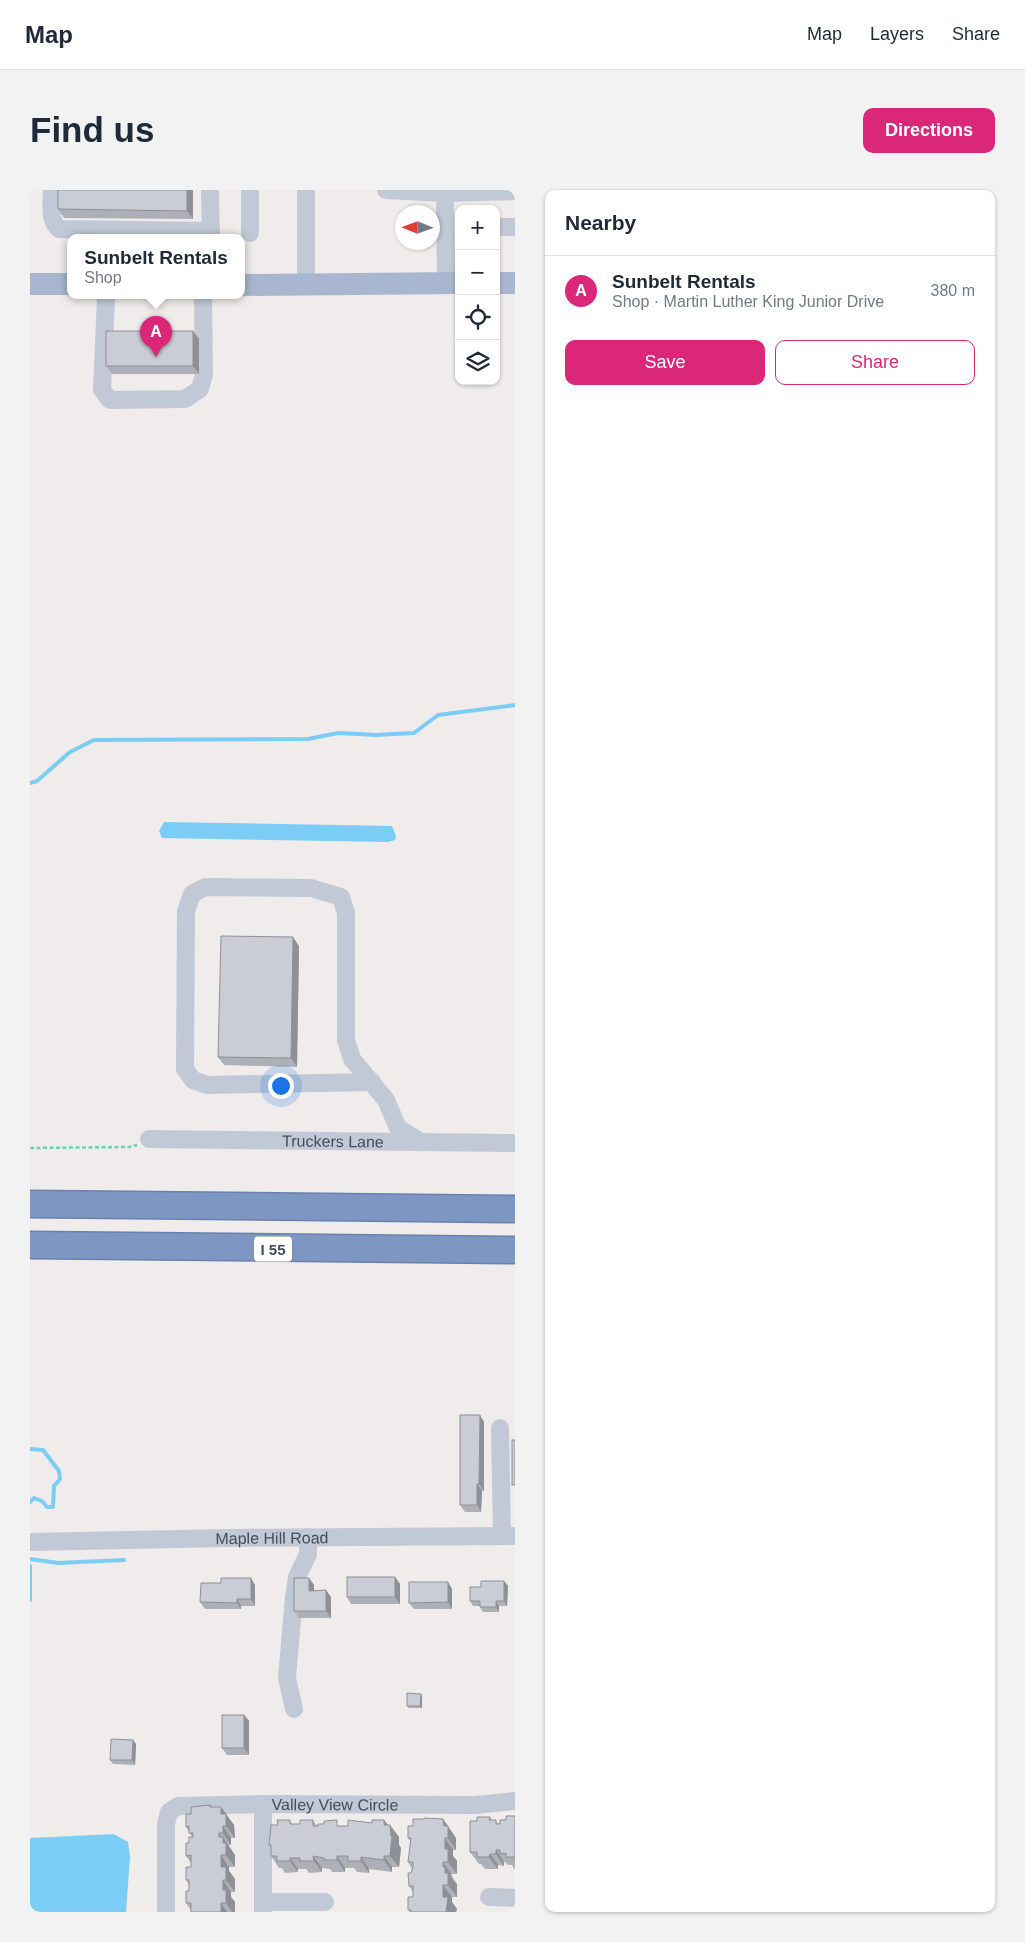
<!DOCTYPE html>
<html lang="en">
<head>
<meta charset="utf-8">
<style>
	:root { --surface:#fff; --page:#f2f2f3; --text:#1f2937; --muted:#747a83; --line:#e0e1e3; --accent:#db2777 }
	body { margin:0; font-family:Helvetica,sans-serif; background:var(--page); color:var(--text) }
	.controls { position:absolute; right:15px; top:15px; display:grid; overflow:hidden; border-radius:10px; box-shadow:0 1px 4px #0004 }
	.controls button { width:45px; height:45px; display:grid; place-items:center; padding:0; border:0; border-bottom:1px solid var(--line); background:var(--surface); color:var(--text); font:25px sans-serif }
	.compass { position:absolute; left:365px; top:15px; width:45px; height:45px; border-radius:50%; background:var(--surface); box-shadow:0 1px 4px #0004; rotate:271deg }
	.you { position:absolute; left:250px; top:895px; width:18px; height:18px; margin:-12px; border:4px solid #fff; border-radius:50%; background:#1a73e8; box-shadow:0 0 0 8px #1a73e833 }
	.badge { display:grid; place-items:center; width:32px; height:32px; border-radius:50%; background:var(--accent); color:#fff; font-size:16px; font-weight:700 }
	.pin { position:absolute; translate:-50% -41px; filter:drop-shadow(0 1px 2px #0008) }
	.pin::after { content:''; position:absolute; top:26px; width:18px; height:15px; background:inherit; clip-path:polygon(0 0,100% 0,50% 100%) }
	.popup { position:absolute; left:37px; top:44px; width:178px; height:65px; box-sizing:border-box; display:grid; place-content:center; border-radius:10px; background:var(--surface); filter:drop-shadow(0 1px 4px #0005); font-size:16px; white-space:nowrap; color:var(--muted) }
	.popup b { font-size:19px; color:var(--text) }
	.popup::after { content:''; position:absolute; left:50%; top:100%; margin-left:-10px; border:10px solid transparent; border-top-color:var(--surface) }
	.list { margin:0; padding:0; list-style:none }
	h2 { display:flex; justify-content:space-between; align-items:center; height:65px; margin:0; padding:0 20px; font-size:21px }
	h2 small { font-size:16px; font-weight:400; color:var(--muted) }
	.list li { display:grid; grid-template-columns:32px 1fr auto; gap:15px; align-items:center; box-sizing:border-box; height:70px; padding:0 20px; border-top:1px solid var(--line) }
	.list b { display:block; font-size:19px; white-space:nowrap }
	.list p { margin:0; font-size:16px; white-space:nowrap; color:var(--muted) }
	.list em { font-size:16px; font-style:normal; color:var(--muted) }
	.actions { display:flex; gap:10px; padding:15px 20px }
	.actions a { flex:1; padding:11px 0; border:1px solid var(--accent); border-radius:10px; text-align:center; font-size:18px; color:var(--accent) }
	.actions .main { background:var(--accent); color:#fff }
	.icon { flex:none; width:28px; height:28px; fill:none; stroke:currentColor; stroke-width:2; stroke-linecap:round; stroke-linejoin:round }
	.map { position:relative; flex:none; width:485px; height:1722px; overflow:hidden; border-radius:10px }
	header { display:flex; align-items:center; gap:30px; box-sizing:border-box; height:70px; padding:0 25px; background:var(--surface); border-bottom:1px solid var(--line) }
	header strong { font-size:24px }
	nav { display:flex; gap:28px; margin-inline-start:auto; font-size:18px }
	.intro { display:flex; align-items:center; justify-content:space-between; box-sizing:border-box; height:120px; padding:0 30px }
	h1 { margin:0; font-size:35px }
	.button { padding:12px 22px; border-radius:10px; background:var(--accent); color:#fff; font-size:18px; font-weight:700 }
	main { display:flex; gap:30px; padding:0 30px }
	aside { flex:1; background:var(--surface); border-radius:10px; box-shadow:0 1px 4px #0004 }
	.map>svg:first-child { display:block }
	.water { fill:#7ccdf5 }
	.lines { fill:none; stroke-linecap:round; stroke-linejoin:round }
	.stream { stroke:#7ccdf5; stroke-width:4 }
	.highway-casing { stroke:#6981ad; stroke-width:29 }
	.path { stroke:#69d5ad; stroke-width:2.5; stroke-dasharray:4 2.5; stroke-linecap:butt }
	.minor { stroke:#c1c9d6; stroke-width:18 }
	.major { stroke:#a8b7cf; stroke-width:22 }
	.highway { stroke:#7e96c2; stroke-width:26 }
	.wall { fill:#aeb0b7 }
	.shaded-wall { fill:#8d9095 }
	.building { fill:#cacdd5; stroke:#8d9095 }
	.labels { text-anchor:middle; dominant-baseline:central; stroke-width:4.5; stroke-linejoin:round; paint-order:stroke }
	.shield { fill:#fff; stroke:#7b828d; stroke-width:1 }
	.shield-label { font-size:15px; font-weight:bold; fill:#434d5c }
	.street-label { font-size:16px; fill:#434d5c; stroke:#fff }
</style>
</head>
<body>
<header>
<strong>Map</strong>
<nav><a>Map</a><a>Layers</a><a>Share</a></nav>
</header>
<div class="intro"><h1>Find us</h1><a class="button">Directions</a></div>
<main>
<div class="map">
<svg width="485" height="1722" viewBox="0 0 485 1722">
	<rect width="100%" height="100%" fill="#f0ecec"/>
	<g class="water">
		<path d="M134 632 362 636 366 646 365 650 358 652 132 648 129 641Z"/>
		<path d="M84 1644 98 1652 100 1667 96 1722H0V1648Z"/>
	</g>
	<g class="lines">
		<g class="stream">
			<path d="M0 593 7 591 40 562 64 550 278 549 308 543 346 545 384 543 408 525 485 515"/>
			<path d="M0 1259 13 1260 29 1281 30 1289 24 1296 23 1317H17L12 1311 4 1308 0 1312"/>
			<path d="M0 1369 28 1373 94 1370"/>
			<path d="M0 1376V1410"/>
		</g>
		<defs>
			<g id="highway">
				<path d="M0 1014 485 1019"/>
				<path d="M0 1055 485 1060"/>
			</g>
		</defs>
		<use href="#highway" class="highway-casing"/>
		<path class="path" d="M0 958 99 957 107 955"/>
		<g class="minor">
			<path d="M22 0C22 13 18 29 29 39L181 41"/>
			<path d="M180 0 181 48"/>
			<path d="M220 0V43"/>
			<path d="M276 0V94"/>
			<path d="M356 0 415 3 485 1"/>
			<path d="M415 3 416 92"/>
			<path d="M466 37H485"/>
			<path d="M76 106 72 200 80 210 155 209 170 199 174 184 173 106"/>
			<path d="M342 892 177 895 163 890 155 879 156 721 162 704 175 697 281 698 311 707 316 723V850L322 869 356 910 368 938 389 951"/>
			<path id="s1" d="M119 949 485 953"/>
			<path d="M470 1238 472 1346"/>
			<path id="s2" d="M0 1352 197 1348 485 1346"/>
			<path d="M264 1519 257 1488 264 1407 267 1387 278 1364V1347"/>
			<path d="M459 1707 485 1708"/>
			<path d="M233 1712H295"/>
			<path d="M136 1722V1634L139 1622 148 1616 233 1614"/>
			<path id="s3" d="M233 1722V1614L445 1615 485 1611"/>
		</g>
		<g class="major">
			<path d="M466 93H485"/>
			<path d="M0 94H41"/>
			<path d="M211 95 429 93"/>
		</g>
		<use href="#highway" class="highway"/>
	</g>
	<g class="wall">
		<path d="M28 0H163V29L34 28 28 19Z"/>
		<path d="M163 141 169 149V184H82L76 176Z"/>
		<path d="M269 756 267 877 194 875 188 867Z"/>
		<path d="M450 1225 454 1232V1301H452L451 1322H435L430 1315Z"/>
		<path d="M365 1387 370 1394V1414H321L317 1407Z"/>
		<path d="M279 1388 284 1395V1400L301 1407V1428H269L264 1421Z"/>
		<path d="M474 1391 478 1396 477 1416H469V1422H453L450 1417V1416H443L440 1411 451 1397Z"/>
		<path d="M418 1392 422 1399V1419H384L379 1413Z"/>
		<path d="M225 1395V1416H211V1419H175L170 1412Z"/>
		<path d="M392 1506V1518H379L377 1516Z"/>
		<path d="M214 1525 219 1531V1565H197L192 1558Z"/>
		<path d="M103 1550 106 1554 105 1575 83 1574 80 1570Z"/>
		<path d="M180 1615 182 1617 195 1624 204 1635 205 1648H201V1655H198L205 1665V1677H199V1681L205 1689V1702H201V1707L205 1712V1722H161V1720L156 1713 159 1701V1695L156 1690 161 1677V1673L156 1666 159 1653 162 1647 156 1637 161 1624Z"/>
		<path d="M485 1626V1679H484L482 1675H478L475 1672H474V1676L468 1675V1679H455L451 1674H449L440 1662 447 1631 460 1627 462 1630 470 1634 476 1630Z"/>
		<path d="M413 1629 426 1648V1660H423V1666L427 1671V1684H421V1685L427 1694V1707H422V1712L427 1719 426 1722H380L378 1720 383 1707V1702L379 1696 382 1679 378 1672 381 1652 378 1648 383 1636Z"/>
		<path d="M260 1630 262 1634H270L283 1630 287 1636H318L342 1633 354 1630 369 1647V1655L371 1658 369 1677H362V1682L339 1679V1683L327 1682 324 1678H315V1682H302L300 1679 292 1678V1682L279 1683 276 1679H268V1682L255 1683 252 1678H249L241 1666V1657L239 1655 248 1635Z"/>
	</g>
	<g class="shaded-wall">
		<path d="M157 0H163V29L157 21Z"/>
		<path d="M163 141 169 149V184L163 176Z"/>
		<path d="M263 747 269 756 267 877 261 868Z"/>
		<path d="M450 1225 454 1232V1301L449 1294Z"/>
		<path d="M447 1294 452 1301 451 1322 447 1315Z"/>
		<path d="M365 1387 370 1394V1414L365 1407Z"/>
		<path d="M221 1388 225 1395V1416L221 1409Z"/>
		<path d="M279 1388 284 1395V1407L279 1401Z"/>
		<path d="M474 1391 478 1396 477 1416 474 1411Z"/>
		<path d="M418 1392 422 1399V1419L418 1412Z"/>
		<path d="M296 1400 301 1407V1428L296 1421Z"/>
		<path d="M207 1409 211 1416V1419L207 1413Z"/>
		<path d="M466 1411 469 1416V1422L466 1417Z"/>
		<path d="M391 1504 392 1506V1518L390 1516Z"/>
		<path d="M214 1525 219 1531V1565L214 1558Z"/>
		<path d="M103 1550 106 1554 105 1575 102 1570Z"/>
		<path d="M191 1617 204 1635 205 1648 196 1636 191 1624Z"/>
		<path d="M413 1629 426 1648V1660L418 1648 414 1636Z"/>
		<path d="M354 1630 360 1639V1635L369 1647V1655L371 1658 369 1677 360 1666 354 1635Z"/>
		<path d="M193 1636 201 1648V1655L193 1643Z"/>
		<path d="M189 1643 193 1649V1647L205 1665V1677L196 1665 189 1647Z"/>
		<path d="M415 1648 423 1660V1666L427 1671V1684L418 1672 415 1659Z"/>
		<path d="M466 1660 474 1672V1676L466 1664Z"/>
		<path d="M460 1664 468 1675V1679L459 1667Z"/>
		<path d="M191 1665 199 1677V1681L205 1689V1702L196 1690 191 1677Z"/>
		<path d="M283 1666 292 1678V1682L284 1671Z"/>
		<path d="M307 1666 315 1678V1682L307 1670Z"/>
		<path d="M354 1666 362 1677V1682L354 1670Z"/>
		<path d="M331 1667 339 1679V1683L331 1671Z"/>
		<path d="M260 1668 268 1679V1682L260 1671Z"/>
		<path d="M413 1672 421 1684 423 1690 427 1694V1707L418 1695 413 1677Z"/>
		<path d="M193 1690 201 1702V1707L205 1712V1722H202L196 1713 193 1700Z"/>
		<path d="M413 1695 422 1707V1712L427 1719 426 1722H416L413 1707Z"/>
		<path d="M191 1713 197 1722H191Z"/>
	</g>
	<g class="building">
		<path d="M28 0H157V21L28 19Z"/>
		<rect x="76" y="141" width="87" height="35"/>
		<path d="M191 746 263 747 261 868 188 867Z"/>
		<path d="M430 1225H450L449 1294H447V1315H430Z"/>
		<rect x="482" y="1250" width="3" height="45"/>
		<rect x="317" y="1387" width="48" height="20"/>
		<path d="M191 1388H221V1409H207V1413L170 1412 171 1393H191Z"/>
		<path d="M264 1388H279V1401L296 1400V1421H264Z"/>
		<path d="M451 1391H474V1411H466V1417H450V1411H440V1397H451Z"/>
		<path d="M379 1392H418V1412L379 1413Z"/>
		<path d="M377 1503 391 1504 390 1516H377Z"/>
		<rect x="192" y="1525" width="22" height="33"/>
		<path d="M81 1549 103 1550 102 1570H80Z"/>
		<path d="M180 1615V1617H191V1624H196V1636H193V1643H189V1647H193V1653H196V1665H191V1677H196V1690H193V1700H196V1713H191V1722H161V1713H156V1701H159V1690H156V1677H161V1665L156 1666V1653H159V1647H163V1643H159V1636L156 1637V1624H161V1617Z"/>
		<path d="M476 1626H485V1667H476V1663L470 1664V1660H466V1664H460L459 1667H447V1662H440V1631H447V1627H460L459 1630H466V1634H470V1630H476Z"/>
		<path d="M394 1628 413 1629 414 1636H418V1648H415V1659H418V1672H413V1677H415V1683H418V1695H413V1707H418L416 1722H381V1720H378V1707H383V1696H379L378 1683H381L383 1677V1672H378L381 1648H378V1636H383V1629H394Z"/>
		<path d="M247 1630H260V1634H270V1630H283V1636H288V1634H294V1631L307 1630V1636H318V1630L342 1633V1630H354V1635H360L361 1646H362L360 1666H354V1670L331 1667V1671H318V1666H307V1670H294V1668L283 1666 284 1671H270V1668H260V1671H247V1666H241V1655H239L241 1635H248Z"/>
	</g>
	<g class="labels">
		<rect class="shield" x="224" y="1046.5" width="38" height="25" rx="4"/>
		<g class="shield-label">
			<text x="243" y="1059">I 55</text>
		</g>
		<g class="street-label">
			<text stroke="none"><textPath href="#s1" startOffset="184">Truckers Lane</textPath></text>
			<text stroke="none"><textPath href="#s2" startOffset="242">Maple Hill Road</textPath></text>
			<text stroke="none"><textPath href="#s3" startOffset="180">Valley View Circle</textPath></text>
		</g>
	</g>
</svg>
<div class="controls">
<button>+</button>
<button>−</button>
<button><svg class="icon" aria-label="locate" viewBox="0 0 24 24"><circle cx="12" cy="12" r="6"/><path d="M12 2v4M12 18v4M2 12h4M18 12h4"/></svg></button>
<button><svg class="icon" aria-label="layers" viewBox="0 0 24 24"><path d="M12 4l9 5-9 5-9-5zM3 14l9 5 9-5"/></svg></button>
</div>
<svg class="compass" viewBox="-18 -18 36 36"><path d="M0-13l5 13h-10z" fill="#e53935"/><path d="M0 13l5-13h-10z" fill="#747a83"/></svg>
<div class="you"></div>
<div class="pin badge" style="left:126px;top:167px">A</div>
<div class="popup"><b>Sunbelt Rentals</b>Shop</div>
</div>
<aside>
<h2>Nearby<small></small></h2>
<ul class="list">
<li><span class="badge">A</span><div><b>Sunbelt Rentals</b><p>Shop · Martin Luther King Junior Drive</p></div><em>380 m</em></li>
</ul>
<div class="actions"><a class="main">Save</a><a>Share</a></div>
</aside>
</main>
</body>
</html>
